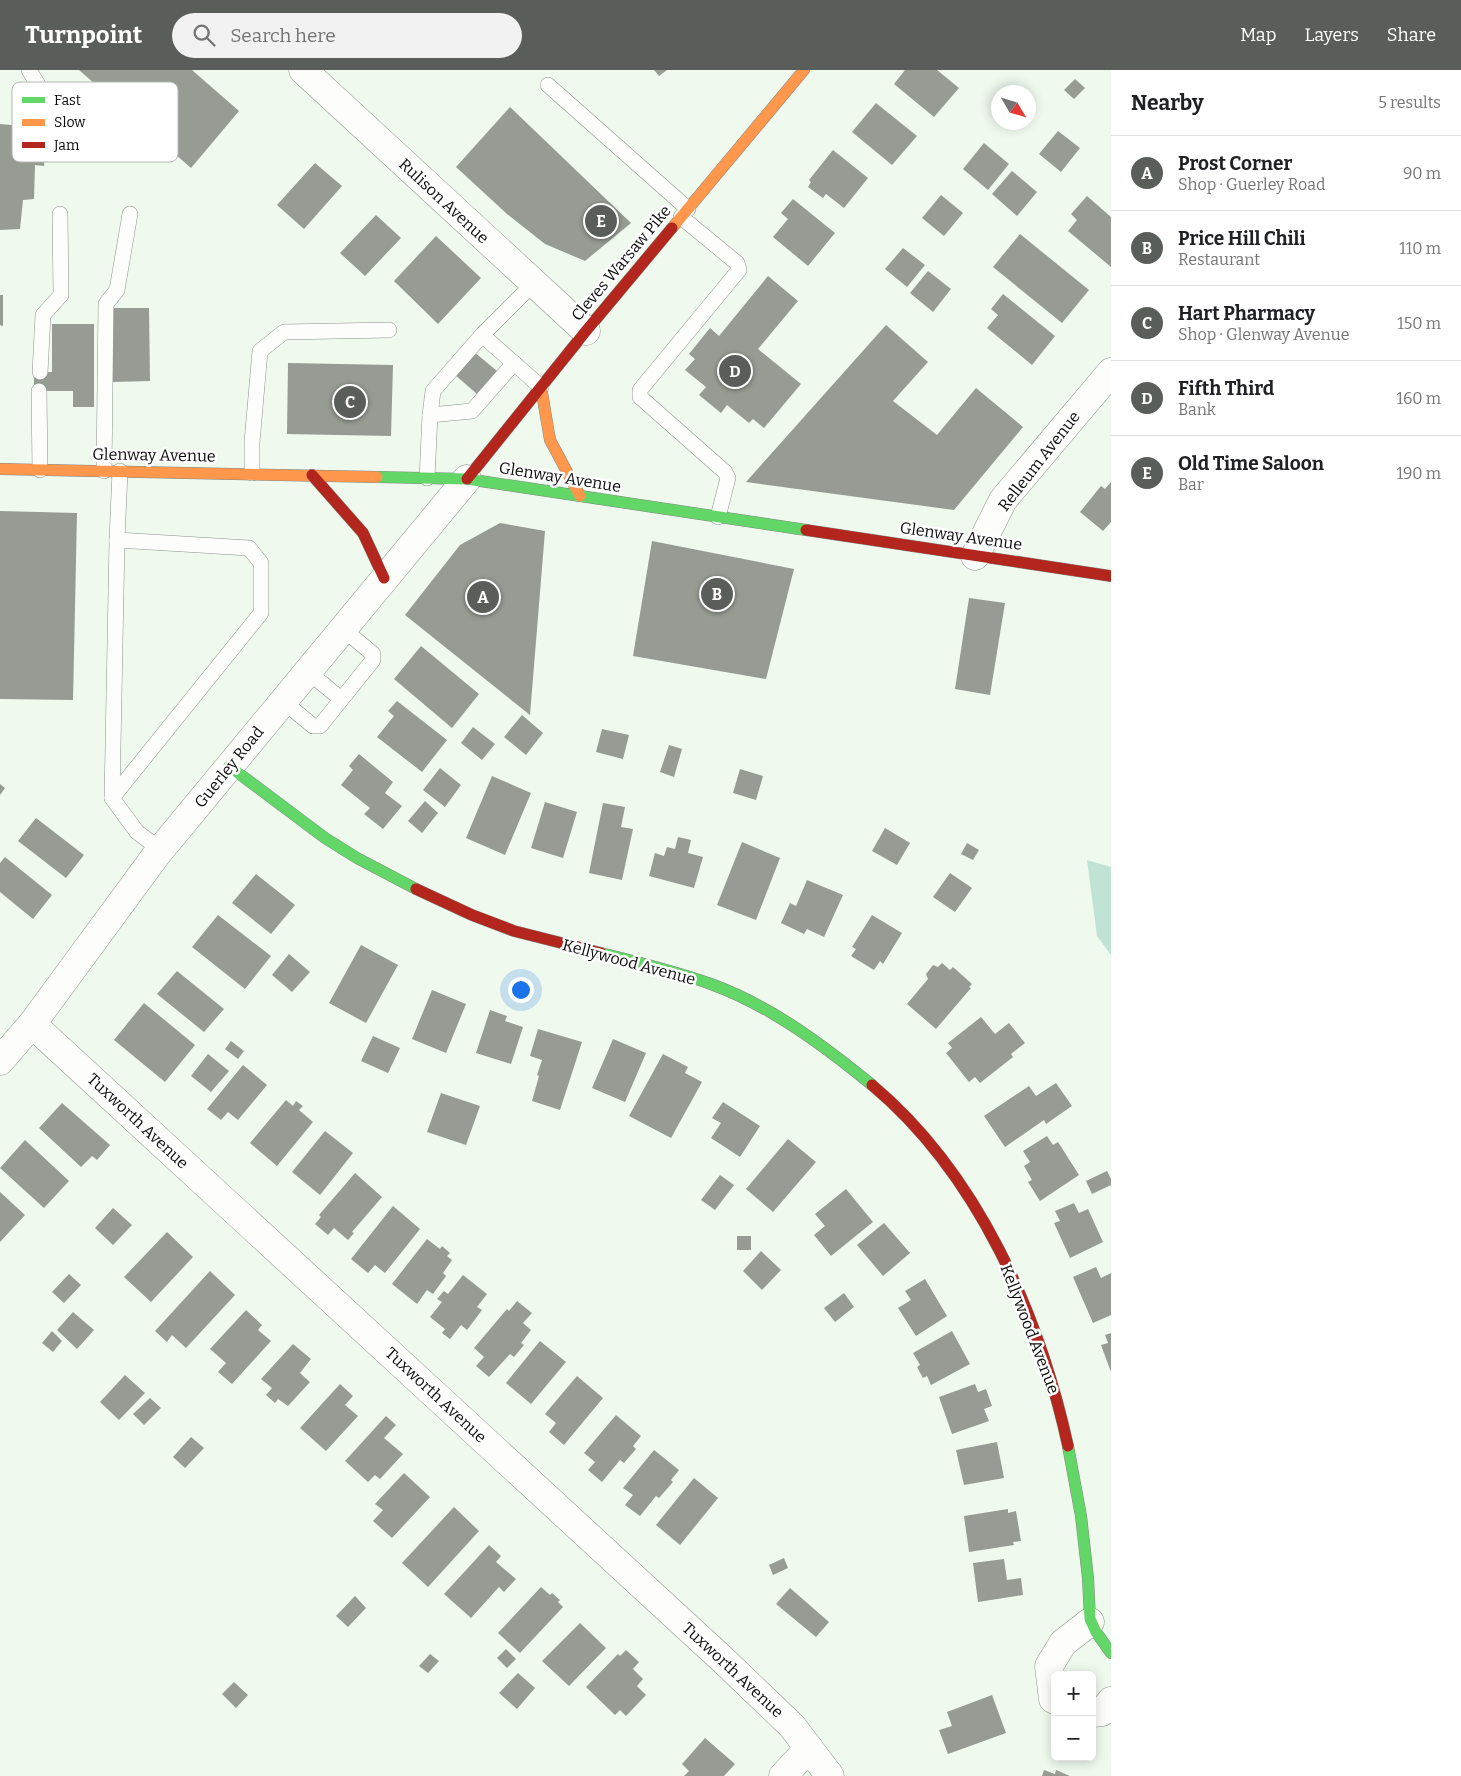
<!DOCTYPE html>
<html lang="en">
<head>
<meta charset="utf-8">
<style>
	:root { --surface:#fff; --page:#f2f2f2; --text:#202124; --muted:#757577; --line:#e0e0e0; --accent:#5a5e5a }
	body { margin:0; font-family:Bitter,serif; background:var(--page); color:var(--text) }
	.controls { position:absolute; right:15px; bottom:15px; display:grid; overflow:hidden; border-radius:8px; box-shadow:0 2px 12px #0003 }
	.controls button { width:45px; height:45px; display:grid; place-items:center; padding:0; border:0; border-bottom:1px solid var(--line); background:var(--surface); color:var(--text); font:25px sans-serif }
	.compass { position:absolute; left:991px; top:15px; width:45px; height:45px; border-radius:50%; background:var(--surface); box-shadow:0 2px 12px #0003; rotate:128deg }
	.you { position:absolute; left:520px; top:919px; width:18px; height:18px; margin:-12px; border:4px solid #fff; border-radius:50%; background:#1a73e8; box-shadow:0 0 0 8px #1a73e833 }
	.badge { display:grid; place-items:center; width:32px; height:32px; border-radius:50%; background:var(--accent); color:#fff; font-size:16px; font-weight:700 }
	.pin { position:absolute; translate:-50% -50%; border:2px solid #fff; box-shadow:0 1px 5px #0006 }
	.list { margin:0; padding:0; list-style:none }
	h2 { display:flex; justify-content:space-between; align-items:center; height:65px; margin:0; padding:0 20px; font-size:21px }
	h2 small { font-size:16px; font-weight:400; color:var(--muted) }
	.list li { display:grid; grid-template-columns:32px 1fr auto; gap:15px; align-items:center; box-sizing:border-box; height:75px; padding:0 20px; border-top:1px solid var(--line) }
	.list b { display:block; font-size:19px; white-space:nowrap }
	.list p { margin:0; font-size:16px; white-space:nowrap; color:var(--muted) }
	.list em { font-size:16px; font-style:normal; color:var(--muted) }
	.icon { flex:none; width:28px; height:28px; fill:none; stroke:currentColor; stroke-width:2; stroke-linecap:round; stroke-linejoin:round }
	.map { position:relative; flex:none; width:1111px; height:1706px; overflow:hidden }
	header { display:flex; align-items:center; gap:30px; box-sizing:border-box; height:70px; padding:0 25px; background:var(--accent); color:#fff }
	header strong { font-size:24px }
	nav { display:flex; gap:28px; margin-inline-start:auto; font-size:18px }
	.search { width:350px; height:45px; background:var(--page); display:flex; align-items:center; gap:12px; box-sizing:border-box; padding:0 18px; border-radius:28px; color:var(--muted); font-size:19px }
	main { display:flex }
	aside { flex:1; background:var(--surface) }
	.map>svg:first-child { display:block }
	.forest { fill:#c0e3d5 }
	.building { fill:#969c94 }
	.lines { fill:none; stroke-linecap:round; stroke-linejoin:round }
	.lane-casing { stroke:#8d928d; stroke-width:16 }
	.street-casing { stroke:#8d928d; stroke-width:29 }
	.fast-casing { stroke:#848883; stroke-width:12 }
	.slow-casing { stroke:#848883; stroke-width:12 }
	.jam-casing { stroke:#848883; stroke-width:12 }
	.lane { stroke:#fdfefc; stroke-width:15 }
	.street { stroke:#fdfefc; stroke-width:28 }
	.fast { stroke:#63d668; stroke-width:11 }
	.slow { stroke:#ff974d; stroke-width:11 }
	.jam { stroke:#b3261e; stroke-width:11 }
	.labels { text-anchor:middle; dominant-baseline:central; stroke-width:5; stroke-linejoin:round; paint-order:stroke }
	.street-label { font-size:16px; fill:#0a0a0a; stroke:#fff }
	.key { fill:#fff; stroke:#b6b6b6; stroke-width:1 }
	.key-label { font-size:14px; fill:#0a0a0a }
</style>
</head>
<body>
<header>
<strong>Turnpoint</strong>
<div class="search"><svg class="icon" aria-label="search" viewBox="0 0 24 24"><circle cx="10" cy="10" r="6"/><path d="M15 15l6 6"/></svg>Search here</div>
<nav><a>Map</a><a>Layers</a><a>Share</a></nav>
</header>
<main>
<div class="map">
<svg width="1111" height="1706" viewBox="0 0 1111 1706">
	<rect width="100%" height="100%" fill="#eff9ee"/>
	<path class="forest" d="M1087 790 1111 797V885L1097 866Z"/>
	<g class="building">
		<path d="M79 0H192L239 41 191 98Z"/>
		<path d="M654 0H667L659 6Z"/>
		<path d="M905 0H937L959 18 934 47 894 14Z"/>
		<path d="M1075 9 1085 18 1074 29 1064 20Z"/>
		<path d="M876 33 917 66 892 95 852 62Z"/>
		<path d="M510 37 631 153 585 191 545 174 507 144 456 97Z"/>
		<path d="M0 54 47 58 44 96 35 95 34 129 23 130 20 159 0 160Z"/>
		<path d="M1058 61 1080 78 1061 102 1039 84Z"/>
		<path d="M984 73 1009 94 988 120 963 99Z"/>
		<path d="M833 80 868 108 844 138 826 124 823 128 808 117 811 112 809 110Z"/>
		<path d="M315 93 342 116 304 159 277 135Z"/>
		<path d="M1012 101 1037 122 1017 146 992 124Z"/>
		<path d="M941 125 963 143 944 166 922 148Z"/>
		<path d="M1087 126 1111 147V197L1068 161 1077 150 1071 144Z"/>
		<path d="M793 129 835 163 808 196 773 167 788 149 781 143Z"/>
		<path d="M376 145 401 168 365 206 340 183Z"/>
		<path d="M1020 164 1089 220 1062 253 993 197Z"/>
		<path d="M436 166 481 208 438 254 394 211Z"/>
		<path d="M903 178 925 195 907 217 885 199Z"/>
		<path d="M928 201 951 219 933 242 910 223Z"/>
		<path d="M768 206 798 231 758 279 801 314 764 358 753 349 749 353 727 335 721 343 699 325 706 317 685 300 695 289 689 284 710 258 719 266Z"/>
		<path d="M1003 224 1055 266 1032 295 987 258 998 245 991 239Z"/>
		<path d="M0 225H3V256L0 255Z"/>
		<path d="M112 238H149L150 311 113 312Z"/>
		<path d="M52 254H94V337H73V321H34V302H52Z"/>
		<path d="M886 255 928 292 893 331 937 365 976 318 1023 357 954 440 746 412Z"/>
		<path d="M473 281 497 301 477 324 454 304Z"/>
		<path d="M288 293 393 295 391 366 287 364Z"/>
		<path d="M1111 412V452L1103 461 1080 442 1101 416 1105 419Z"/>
		<path d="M0 441 77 443 73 630 0 629Z"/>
		<path d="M500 453 545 461 530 645 405 545 460 475Z"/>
		<path d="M652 471 794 499 766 609 633 586Z"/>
		<path d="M969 528 1005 533 990 625 955 619Z"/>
		<path d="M421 576 479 624 452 658 394 609Z"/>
		<path d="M397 631 447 670 422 702 377 667 394 646 388 641Z"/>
		<path d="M522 645 543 663 526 685 504 667Z"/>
		<path d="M473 657 495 674 482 690 461 673Z"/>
		<path d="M602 659 629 665 623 689 596 682Z"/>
		<path d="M669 675 682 679 674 707 660 702Z"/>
		<path d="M359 684 393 712 385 723 402 736 383 759 364 744 370 738 341 715 353 700 349 696Z"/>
		<path d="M440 698 461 715 445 737 423 720Z"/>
		<path d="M740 699 763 706 756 730 733 723Z"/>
		<path d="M492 706 531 723 505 785 466 768Z"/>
		<path d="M0 714 5 718 0 725Z"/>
		<path d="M425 731 438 743 422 763 408 751Z"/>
		<path d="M545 732 577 742 563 788 531 778Z"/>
		<path d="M603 733 625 737 621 757 633 759 622 810 589 803Z"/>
		<path d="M36 748 84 785 66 808 18 771Z"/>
		<path d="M885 758 910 773 897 795 872 781Z"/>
		<path d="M678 767 691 770 688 783 703 787 694 818 649 806 655 783 664 786 667 777 675 779Z"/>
		<path d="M742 772 780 788 756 850 717 835Z"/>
		<path d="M967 773 979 780 973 790 961 784Z"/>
		<path d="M5 787 52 825 33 849 0 822V793Z"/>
		<path d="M950 803 972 818 955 842 933 827Z"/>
		<path d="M256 804 295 835 271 864 232 833Z"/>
		<path d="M807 810 843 825 824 867 807 859 804 864 781 853 790 833 796 836Z"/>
		<path d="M218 845 271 886 245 919 192 877Z"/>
		<path d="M872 845 902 863 883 894 880 891 874 900 851 886 856 879 852 877Z"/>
		<path d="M361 875 398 895 366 953 329 933Z"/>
		<path d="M289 884 310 902 292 922 272 905Z"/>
		<path d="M942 893 950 900 953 897 972 914 969 917 971 918 936 959 907 934 928 909 926 904 933 895 938 897Z"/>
		<path d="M177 901 224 939 204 962 157 924Z"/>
		<path d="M432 920 466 934 446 983 412 969Z"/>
		<path d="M144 933 195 975 165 1012 114 970Z"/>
		<path d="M490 940 507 946 505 951 523 957 511 994 476 983Z"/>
		<path d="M981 947 995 964 1009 953 1025 973 1011 984 1013 987 980 1013 975 1007 969 1012 946 983 952 978 948 973Z"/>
		<path d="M538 959 582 972 560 1040 532 1031 539 1006 537 1005 542 990 530 986Z"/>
		<path d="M373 966 400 978 388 1003 361 991Z"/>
		<path d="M613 969 646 983 625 1032 592 1018Z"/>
		<path d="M231 971 244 981 238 989 225 979Z"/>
		<path d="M208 984 229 1001 211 1022 191 1006Z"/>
		<path d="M663 984 688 997 685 1003 702 1012 671 1068 629 1046Z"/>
		<path d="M243 995 267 1015 238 1050 228 1042 221 1050 207 1039Z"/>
		<path d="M1056 1013 1072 1036 1046 1054 1044 1050 1005 1077 984 1046 1029 1016 1036 1026Z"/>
		<path d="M441 1023 480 1036 466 1075 427 1062Z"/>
		<path d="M286 1030 293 1036 296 1031 303 1036 299 1040 313 1052 277 1096 250 1073Z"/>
		<path d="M723 1032 760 1056 740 1087 711 1068 721 1053 712 1048Z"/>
		<path d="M62 1033 110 1075 97 1090 92 1086 81 1097 39 1058Z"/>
		<path d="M325 1061 353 1083 320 1125 292 1102Z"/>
		<path d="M1047 1066 1053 1075 1058 1072 1079 1105 1040 1131 1028 1112 1032 1110 1024 1096 1030 1092 1023 1081Z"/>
		<path d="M788 1069 816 1092 773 1142 746 1119Z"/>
		<path d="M25 1070 69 1111 44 1138 0 1098Z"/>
		<path d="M1107 1101 1111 1109V1115L1092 1124 1086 1111Z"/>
		<path d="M355 1103 382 1127 352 1162 354 1163 348 1170 334 1158 328 1165 315 1154 321 1147 319 1145Z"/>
		<path d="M720 1105 734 1115 715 1140 701 1130Z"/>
		<path d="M846 1119 873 1152 831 1186 814 1165 825 1156 815 1144Z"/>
		<path d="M0 1122 25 1145 0 1172Z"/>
		<path d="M1074 1133 1079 1143 1088 1139 1103 1172 1070 1188 1054 1153 1060 1151 1055 1141Z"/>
		<path d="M393 1136 420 1159 385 1203 375 1195 368 1203 351 1189Z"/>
		<path d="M113 1138 132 1155 113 1175 95 1158Z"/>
		<path d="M884 1153 910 1183 883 1206 857 1175Z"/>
		<path d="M167 1162 193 1187 151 1232 124 1207Z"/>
		<rect x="737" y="1166" width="14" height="14"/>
		<path d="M427 1169 440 1179 442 1176 450 1183 447 1186 452 1190 443 1203 446 1206 433 1224 427 1220 417 1234 392 1214Z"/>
		<path d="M761 1181 781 1200 762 1220 743 1201Z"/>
		<path d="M1096 1197 1101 1208 1111 1203V1245L1093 1253 1073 1207Z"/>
		<path d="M210 1201 235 1225 186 1278 172 1265 167 1272 155 1261Z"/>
		<path d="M69 1204 81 1215 64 1233 52 1222Z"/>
		<path d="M463 1205 487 1224 477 1237 482 1240 467 1260 461 1255 450 1269 442 1263 445 1259 430 1247 442 1232 437 1229 444 1221 448 1224Z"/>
		<path d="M925 1209 947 1246 916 1266 898 1238 911 1230 905 1221Z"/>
		<path d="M844 1223 854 1237 835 1252 824 1238Z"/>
		<path d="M517 1231 532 1243 523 1253 531 1260 521 1273 524 1275 514 1287 510 1284 489 1307 476 1296 484 1287 474 1278 507 1239 509 1241Z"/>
		<path d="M246 1240 262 1255 258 1260 271 1271 232 1314 218 1302 226 1293 210 1279Z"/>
		<path d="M73 1242 94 1260 77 1279 57 1260Z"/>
		<path d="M52 1261 62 1271 53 1282 42 1273Z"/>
		<path d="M952 1261 970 1294 931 1315 927 1306 923 1308 917 1297 920 1295 913 1283Z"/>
		<path d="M1111 1263V1302L1101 1275 1108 1273 1105 1265Z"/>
		<path d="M540 1271 566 1292 531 1334 506 1313Z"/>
		<path d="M293 1274 311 1289 300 1303 310 1312 288 1336 278 1329 275 1333 266 1325 272 1318 261 1309Z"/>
		<path d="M125 1305 145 1323 119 1350 100 1332Z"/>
		<path d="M577 1306 603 1328 564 1375 549 1362 556 1353 545 1344Z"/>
		<path d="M340 1314 353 1326 345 1335 358 1346 326 1381 300 1358Z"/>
		<path d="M975 1314 978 1322 986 1319 992 1336 984 1339 989 1351 952 1364 939 1327Z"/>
		<path d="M150 1328 161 1338 144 1355 133 1344Z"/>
		<path d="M616 1345 641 1366 633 1376 636 1379 624 1393 620 1390 602 1412 588 1400 595 1392 584 1383Z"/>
		<path d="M386 1346 396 1355 384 1368 403 1384 380 1409 375 1405 368 1412 345 1391Z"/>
		<path d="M191 1367 204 1378 185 1398 173 1387Z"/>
		<path d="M997 1372 1004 1408 964 1415 956 1380Z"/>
		<path d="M654 1380 679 1400 671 1410 673 1412 659 1428 656 1426 640 1446 625 1435 633 1425 623 1418Z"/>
		<path d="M404 1403 430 1427 392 1468 373 1451 383 1440 375 1434Z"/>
		<path d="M694 1408 718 1428 680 1475 656 1455Z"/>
		<path d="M454 1437 479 1461 428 1517 402 1493Z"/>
		<path d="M1008 1439V1443L1016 1441 1021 1471 1013 1472 1014 1475 969 1482 964 1446Z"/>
		<path d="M489 1475 501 1486 496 1492 516 1509 504 1522 499 1517 471 1548 444 1524Z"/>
		<path d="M784 1488 788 1498 773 1505 769 1495Z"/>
		<path d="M1004 1489 1007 1510 1021 1508 1023 1525 978 1532 973 1493Z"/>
		<path d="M541 1517 550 1525 552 1523 560 1530 558 1532 563 1537 520 1583 498 1563Z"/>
		<path d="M790 1518 829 1552 816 1567 776 1534Z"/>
		<path d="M355 1526 366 1538 348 1557 336 1546Z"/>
		<path d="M580 1553 606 1578 569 1616 542 1591Z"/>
		<path d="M506 1579 516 1589 507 1598 497 1588Z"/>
		<path d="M626 1580 639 1592 633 1599 643 1609 637 1616 646 1625 626 1646 620 1640 615 1645 586 1617 618 1584 620 1586Z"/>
		<path d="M430 1584 439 1591 428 1603 419 1596Z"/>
		<path d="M518 1603 535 1618 517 1639 499 1623Z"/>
		<path d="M234 1612 248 1625 236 1638 222 1624Z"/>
		<path d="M992 1625 1006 1663 948 1684 939 1660 952 1656 947 1642Z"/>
		<path d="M705 1668 735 1694 724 1706H684L689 1701 682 1694Z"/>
		<path d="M1044 1700 1055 1704 1056 1700 1070 1706H1042Z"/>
	</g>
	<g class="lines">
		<defs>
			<g id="lane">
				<path d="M29 0 75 75"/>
				<path d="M548 15 688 139"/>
				<path d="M681 147 737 193 739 200 640 320V327L725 402 728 408 718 447"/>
				<path d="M482 265 541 317"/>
				<path d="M40 302 43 245 61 225 60 144"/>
				<path d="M39 321 40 400"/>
				<path d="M430 345 472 341 514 293"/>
				<path d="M104 401 106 234 117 220 130 144"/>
				<path d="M120 401 117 470 112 728 137 762 161 780"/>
				<path d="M252 403V372L260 281 284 262 389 260"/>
				<path d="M427 408 430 345 433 321 482 265 534 213"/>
				<path d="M307 601 341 629"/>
				<path d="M283 631 313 656H320L373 590V584L342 558"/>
				<path d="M112 728 261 543V493L249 478 117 470"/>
			</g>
			<g id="street">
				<path d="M303 0 586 261"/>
				<path d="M975 486 1003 430 1111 302"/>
				<path d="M32 954 722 1589 792 1656 830 1706"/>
				<path d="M0 991 32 954 157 784 467 409"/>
				<path d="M1055 1630 1053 1629 1049 1596 1063 1573 1090 1552"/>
				<path d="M1092 1643 1102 1642 1111 1631"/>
				<path d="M783 1706 809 1678"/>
			</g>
			<g id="fast">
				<path d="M377 407 467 409 806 460"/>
				<path d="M229 696 325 768 357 788 416 819"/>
				<path d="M601 883C638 892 675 901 711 914 771 936 823 975 872 1015"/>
				<path d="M1068 1376 1081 1446 1088 1508 1090 1549 1096 1562 1111 1583"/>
			</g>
			<g id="slow">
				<path d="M672 158 804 0"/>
				<path d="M541 317 550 370 580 426"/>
				<path d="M0 399 377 407"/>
			</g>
			<g id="jam">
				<path d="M312 405 363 463 384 508"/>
				<path d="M467 409 586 261 672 158"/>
				<path d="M806 460 1111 506"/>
				<path d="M416 819 472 845 514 861 601 883"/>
				<path d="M872 1015C978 1104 1039 1244 1068 1376"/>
			</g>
		</defs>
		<use href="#lane" class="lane-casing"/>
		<use href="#street" class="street-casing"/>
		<use href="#fast" class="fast-casing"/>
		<use href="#slow" class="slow-casing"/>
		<use href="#jam" class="jam-casing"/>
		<use href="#lane" class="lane"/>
		<use href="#street" class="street"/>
		<use href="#fast" class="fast"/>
		<use href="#slow" class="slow"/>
		<use href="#jam" class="jam"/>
	</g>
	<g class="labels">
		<g class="street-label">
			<text transform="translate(444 131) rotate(43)">Rulison Avenue</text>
			<text transform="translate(621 193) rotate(-50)">Cleves Warsaw Pike</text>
			<text transform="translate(154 385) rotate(1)">Glenway Avenue</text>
			<text transform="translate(1039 391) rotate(-52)">Relleum Avenue</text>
			<text transform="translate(560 407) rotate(9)">Glenway Avenue</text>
			<text transform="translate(961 466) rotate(8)">Glenway Avenue</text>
			<text transform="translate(229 697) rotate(-51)">Guerley Road</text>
			<text transform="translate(629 892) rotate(15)">Kellywood Avenue</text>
			<text transform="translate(138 1051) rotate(43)">Tuxworth Avenue</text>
			<text transform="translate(1030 1259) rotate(69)">Kellywood Avenue</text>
			<text transform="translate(436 1325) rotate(43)">Tuxworth Avenue</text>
			<text transform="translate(733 1600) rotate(43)">Tuxworth Avenue</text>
		</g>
	</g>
	<rect x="12" y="12" width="166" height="80" rx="8" class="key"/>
	<rect x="22" y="27" width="23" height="6" fill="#63d668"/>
	<rect x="22" y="49" width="23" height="7" fill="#ff974d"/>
	<rect x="22" y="72" width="23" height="6" fill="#b3261e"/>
	<g class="key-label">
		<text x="54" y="35">Fast</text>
		<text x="54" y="57">Slow</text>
		<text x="54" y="80">Jam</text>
	</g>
</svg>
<div class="controls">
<button>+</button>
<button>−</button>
</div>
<svg class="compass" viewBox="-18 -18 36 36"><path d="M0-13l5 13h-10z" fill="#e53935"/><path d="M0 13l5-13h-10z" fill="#757577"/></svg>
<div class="you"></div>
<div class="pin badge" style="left:483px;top:527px">A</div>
<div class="pin badge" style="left:717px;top:524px">B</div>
<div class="pin badge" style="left:350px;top:332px">C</div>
<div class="pin badge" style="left:735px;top:301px">D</div>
<div class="pin badge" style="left:601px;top:151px">E</div>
</div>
<aside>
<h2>Nearby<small>5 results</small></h2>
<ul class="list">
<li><span class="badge">A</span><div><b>Prost Corner</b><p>Shop · Guerley Road</p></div><em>90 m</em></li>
<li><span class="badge">B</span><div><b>Price Hill Chili</b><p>Restaurant</p></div><em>110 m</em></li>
<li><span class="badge">C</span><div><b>Hart Pharmacy</b><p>Shop · Glenway Avenue</p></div><em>150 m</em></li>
<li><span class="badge">D</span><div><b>Fifth Third</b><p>Bank</p></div><em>160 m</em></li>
<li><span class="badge">E</span><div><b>Old Time Saloon</b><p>Bar</p></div><em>190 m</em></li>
</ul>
</aside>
</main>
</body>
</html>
